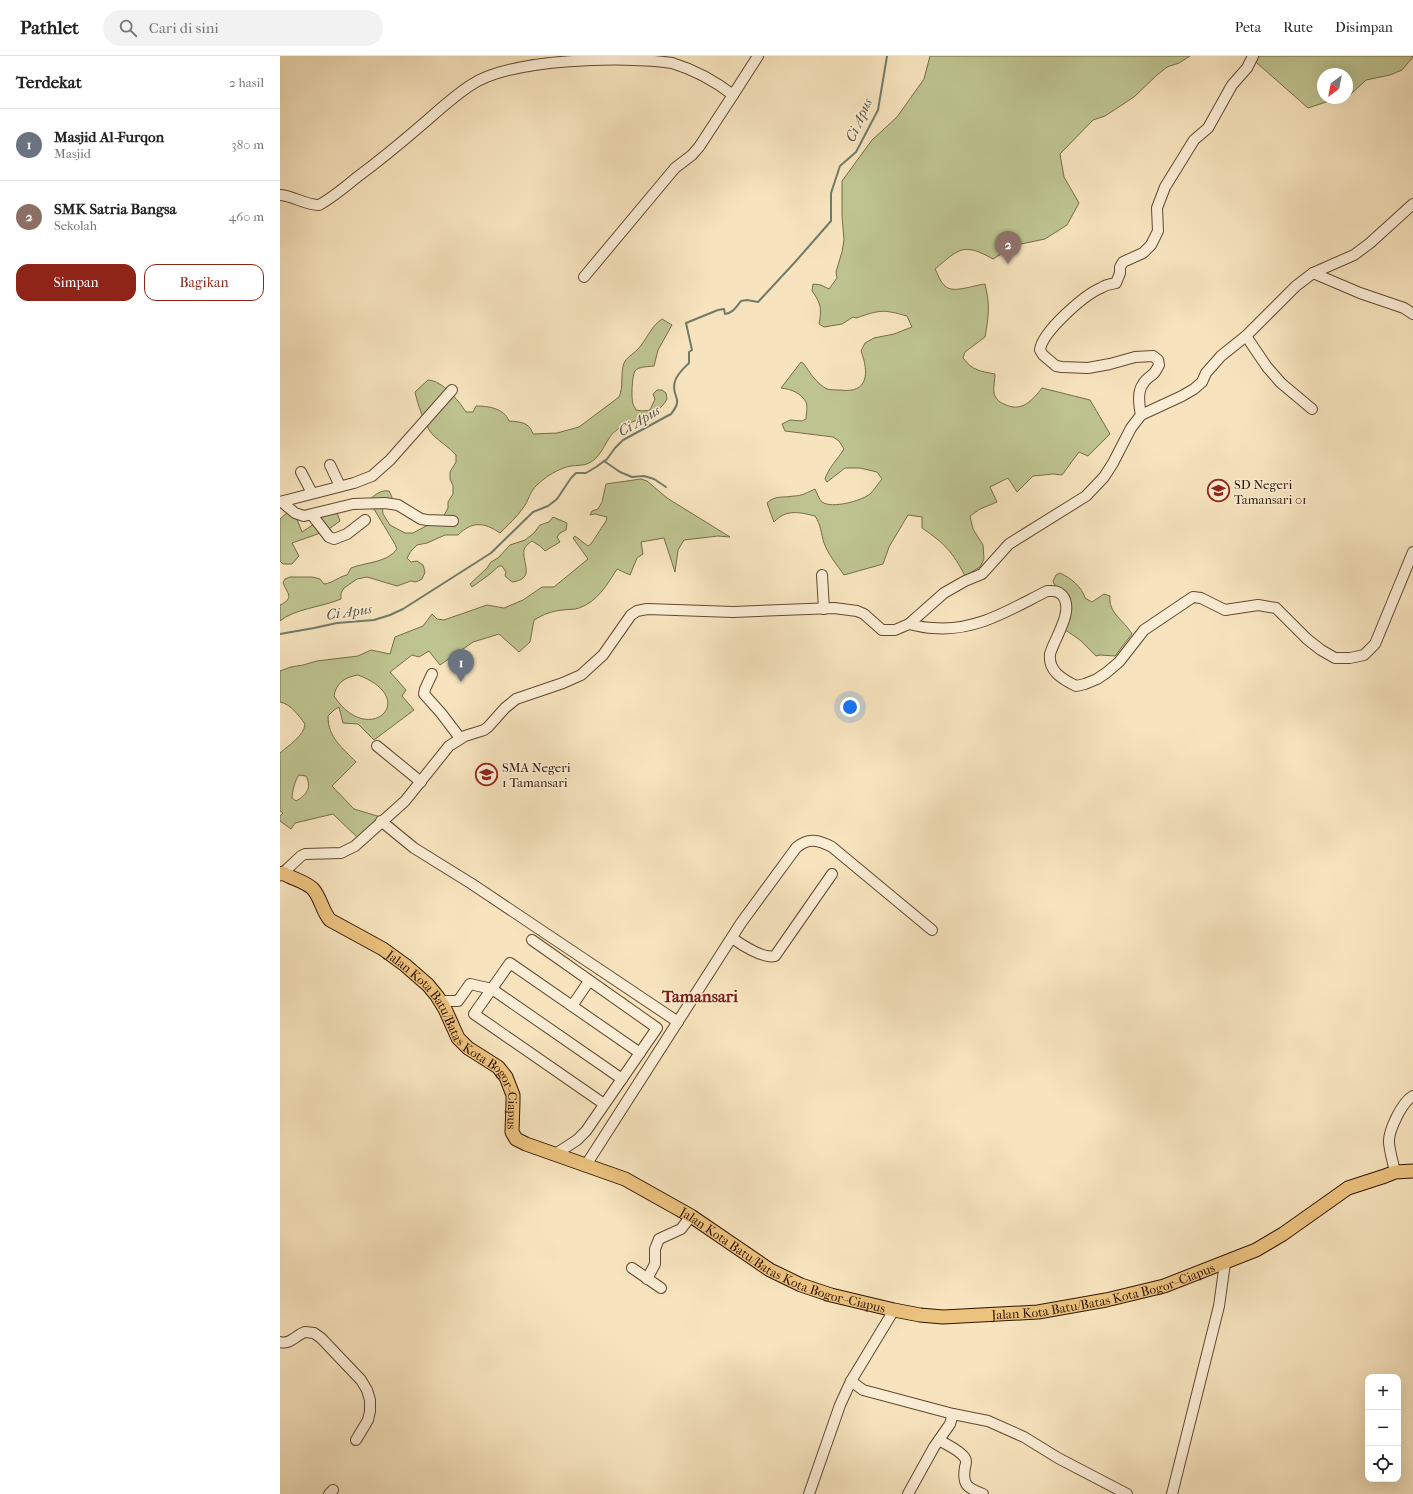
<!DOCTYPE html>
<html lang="id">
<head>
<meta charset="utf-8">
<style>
	:root { --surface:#fff; --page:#f2f2f2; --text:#222; --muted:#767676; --line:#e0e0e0; --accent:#8f2418 }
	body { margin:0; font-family:"IM FELL French Canon",serif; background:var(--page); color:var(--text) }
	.controls { position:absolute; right:12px; bottom:12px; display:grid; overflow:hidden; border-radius:8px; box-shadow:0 4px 16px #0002 }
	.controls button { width:36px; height:36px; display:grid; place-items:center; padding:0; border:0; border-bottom:1px solid var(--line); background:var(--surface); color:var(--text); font:20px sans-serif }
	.compass { position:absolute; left:1037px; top:12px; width:36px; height:36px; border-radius:50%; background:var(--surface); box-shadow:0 4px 16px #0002; rotate:212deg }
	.you { position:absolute; left:570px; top:651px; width:14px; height:14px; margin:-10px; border:3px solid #fff; border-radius:50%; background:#1a73e8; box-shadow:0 0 0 6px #1a73e833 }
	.badge { display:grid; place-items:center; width:26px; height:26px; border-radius:50%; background:var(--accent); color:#fff; font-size:13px; font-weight:700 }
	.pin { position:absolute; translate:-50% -33px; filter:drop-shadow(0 1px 2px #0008) }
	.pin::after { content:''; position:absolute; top:21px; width:14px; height:12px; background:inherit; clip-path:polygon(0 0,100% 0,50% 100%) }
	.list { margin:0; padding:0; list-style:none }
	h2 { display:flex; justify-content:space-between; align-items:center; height:52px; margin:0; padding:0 16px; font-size:17px }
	h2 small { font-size:13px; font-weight:400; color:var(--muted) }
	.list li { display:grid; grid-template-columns:26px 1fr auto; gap:12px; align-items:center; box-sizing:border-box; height:72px; padding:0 16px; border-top:1px solid var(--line) }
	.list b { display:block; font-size:15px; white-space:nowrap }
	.list p { margin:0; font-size:13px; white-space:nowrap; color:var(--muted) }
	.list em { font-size:13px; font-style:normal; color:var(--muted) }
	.actions { display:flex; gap:8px; padding:12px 16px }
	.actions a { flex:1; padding:9px 0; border:1px solid var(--accent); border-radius:12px; text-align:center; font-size:14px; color:var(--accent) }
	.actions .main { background:var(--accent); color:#fff }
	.icon { flex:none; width:22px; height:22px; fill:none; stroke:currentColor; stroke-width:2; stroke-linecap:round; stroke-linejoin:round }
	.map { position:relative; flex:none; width:1133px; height:1438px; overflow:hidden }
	header { display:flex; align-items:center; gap:24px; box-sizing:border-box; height:56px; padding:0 20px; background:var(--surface); border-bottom:1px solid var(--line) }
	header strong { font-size:19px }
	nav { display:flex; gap:22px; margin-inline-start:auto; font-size:14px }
	.search { width:280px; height:36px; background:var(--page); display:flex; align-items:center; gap:10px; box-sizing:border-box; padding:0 14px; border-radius:22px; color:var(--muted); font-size:15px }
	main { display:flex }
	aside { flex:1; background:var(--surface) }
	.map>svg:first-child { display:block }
	.green { fill:#bec490; stroke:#776c48; fill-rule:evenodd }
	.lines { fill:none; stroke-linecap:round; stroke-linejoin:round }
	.stream { stroke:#717b68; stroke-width:2 }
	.minor-casing { stroke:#624930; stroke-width:12 }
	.major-casing { stroke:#301500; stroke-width:15 }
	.minor { stroke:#faedd5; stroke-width:10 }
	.major { stroke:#ecc27f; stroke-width:13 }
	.labels { text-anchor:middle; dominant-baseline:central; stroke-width:3; stroke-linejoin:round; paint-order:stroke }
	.poi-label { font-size:13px; fill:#301500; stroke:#faedd5; text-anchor:start }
	.street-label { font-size:13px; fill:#301500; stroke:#faedd5 }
	.water-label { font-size:14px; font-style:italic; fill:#56503d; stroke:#faedd5 }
	.district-label { font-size:17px; font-weight:bold; fill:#7a1f14; stroke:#faedd5 }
</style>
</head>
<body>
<header>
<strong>Pathlet</strong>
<div class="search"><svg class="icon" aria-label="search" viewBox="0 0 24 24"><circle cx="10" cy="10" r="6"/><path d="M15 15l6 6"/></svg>Cari di sini</div>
<nav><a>Peta</a><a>Rute</a><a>Disimpan</a></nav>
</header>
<main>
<aside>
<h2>Terdekat<small>2 hasil</small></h2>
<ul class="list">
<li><span class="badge" style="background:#6b7280">1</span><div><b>Masjid Al-Furqon</b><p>Masjid</p></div><em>380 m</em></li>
<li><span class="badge" style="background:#8d6e63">2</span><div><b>SMK Satria Bangsa</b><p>Sekolah</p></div><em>460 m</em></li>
</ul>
<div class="actions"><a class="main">Simpan</a><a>Bagikan</a></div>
</aside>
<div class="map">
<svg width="1133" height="1438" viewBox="0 0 1133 1438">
	<rect width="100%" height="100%" fill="#f7e4be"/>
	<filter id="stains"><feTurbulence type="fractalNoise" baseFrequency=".005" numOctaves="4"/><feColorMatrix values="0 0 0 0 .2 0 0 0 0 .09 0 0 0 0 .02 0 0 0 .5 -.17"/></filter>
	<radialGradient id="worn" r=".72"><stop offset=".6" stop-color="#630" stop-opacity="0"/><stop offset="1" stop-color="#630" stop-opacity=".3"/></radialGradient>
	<g class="green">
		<path d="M650 0H910L899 7 887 11 877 19 854 41 825 60 813 64 780 98 784 121 799 147 787 169 765 183 741 188 729 193 713 203C683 186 679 193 655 213 658 218 660 226 665 230 673 238 694 229 705 228 710 249 709 259 705 281L685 296 683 302C693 315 700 315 715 318 715 324 713 332 714 337 715 342 719 346 724 348 741 357 752 345 762 332L810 344 830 378 808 400 799 396 782 419 773 418 753 420 737 436 728 422 710 431 717 446 700 453 690 460 693 473 703 489 704 503 700 511 685 520C673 496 664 487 642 472V461L628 459 609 491 603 508 564 519C557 509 548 498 544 487 541 477 541 469 535 460 519 456 506 453 494 466L487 447C495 439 503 442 514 440 522 440 528 436 535 433 537 437 539 443 542 446 552 453 581 445 590 438 594 434 598 428 602 423L597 416 580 412H565L547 426 545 423C549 411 557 404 564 393L559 385 553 381 505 375 502 368 510 364 522 365 526 363C526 358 528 351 526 346 521 337 511 333 501 332L521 306 524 308C530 317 537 328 547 333 551 334 556 334 560 334 589 338 589 316 581 295L585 287 594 282 614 278 632 271 627 260C602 253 600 254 576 262L573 261 562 268 544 271 539 268C542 253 541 247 532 235L533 228 541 229 549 233 557 222 556 216 562 196 564 184 562 160V125L592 84 617 61 644 23Z"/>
		<path d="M969 0H1133V1L1122 14 1110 19 1086 24 1071 38 1067 39V18H1043V42H1058L1028 52Z"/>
		<path d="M382 263 392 269 378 294 374 310C368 311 359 310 355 315 352 320 351 342 353 348 353 349 356 353 356 354L363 355 370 354 375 343 373 338 377 334H382L386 337 387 343C377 362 355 362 338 373 325 381 324 400 309 407 304 410 297 409 291 410 279 412 265 421 257 429 249 436 249 445 243 452 237 461 228 469 220 477 204 466 192 465 178 479H165L147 487 137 489 131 495 127 502 131 506 137 505 143 509 145 516 142 523 136 526 131 525 117 530 87 521 77 523 64 532 61 537V543C42 551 14 553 0 565V549C15 542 7 537 3 527L5 523 10 521H32L40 523 44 528C53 527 58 521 67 519L71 512C86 506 107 507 117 493L115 488 94 453 83 450C91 443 98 433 109 435L112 441 111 445 102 448 103 458 110 469 125 477H133L163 461 168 452V446L173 438V430L170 423V416L176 406V399C169 391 160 386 153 379 145 371 137 346 135 336L148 324C163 325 178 344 186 356H193L196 350C208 350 224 352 229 365 241 366 249 366 253 378L277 377 299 371 339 341C344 330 340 318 344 307 346 302 353 298 357 294 367 284 370 271 382 263Z"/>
		<path d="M361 423 367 425 387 442 450 481 438 480 404 484 398 494 395 516 384 482 361 486 363 498 357 502 350 519 337 513C327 529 317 546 299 552 294 554 288 553 283 554 272 555 264 558 254 564L250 586 239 596 219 578 193 586 160 609 149 595 139 601 132 599 110 616 126 634 122 640 134 654 94 684 78 668 63 667 59 651 54 654 48 660C48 682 62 691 76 706L52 730 74 753 104 762 78 782 53 758 15 767 11 773 0 765V760L3 757 0 755V697C9 689 24 680 25 668 19 660 11 648 0 646V615L11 611 23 609 37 605 78 600 91 594 110 598 115 581 143 570 152 558 157 563 164 564 207 549 224 552 243 544 262 531H274L308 503 293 482 295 480 308 490 311 488 326 465 327 461 315 458 310 459 312 455 318 453 322 446 326 428ZM78 619C142 643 88 693 54 640 56 627 65 621 78 619ZM19 719 26 720C32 731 27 739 16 745L12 742C12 736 15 724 19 719Z"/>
		<path d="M55 451 60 465 46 475 12 487 19 500 12 508H3L0 505V463L10 454 15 458 22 476 34 468V456Z"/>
		<path d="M273 461 287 467 286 474 280 477 277 481 280 486 265 495 260 490 252 485C249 487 245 490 244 494 242 507 256 523 232 526L225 520 226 516 222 510H219L210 518 192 531 190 528 207 512 211 506 218 502 230 489 245 484 254 477 260 469 269 466Z"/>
		<path d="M780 517C791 522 802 531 805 542L812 546 824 538 830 540C828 557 844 564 852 578L835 600 820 599 816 600 800 584 784 573 785 538 774 528 773 525 776 519Z"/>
	</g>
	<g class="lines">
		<g class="stream">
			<path d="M324 405 340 416 352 421 364 420 374 423 386 431"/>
			<path d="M0 578 34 572 57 567 94 564 110 559 123 553 211 497 253 456 268 450 277 443 291 422 296 417H306L316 411 327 403 335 392 343 384 391 358C405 341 390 341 395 325 397 318 404 312 409 307V296L412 294 406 267 438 254 444 253 445 258C453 257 456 251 461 245L467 244 478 246 516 205 551 165V137L560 110 576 96 598 54 607 0"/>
		</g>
		<defs>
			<g id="minor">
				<path d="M0 139C14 140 25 149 39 149 52 142 64 132 76 122 99 105 122 86 144 67 159 54 174 40 191 29 231 2 346 0 392 7 415 14 435 25 453 39L478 0"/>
				<path d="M1033 217 1080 237 1124 252 1133 258"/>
				<path d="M304 221 395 112 412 99 419 91 453 39"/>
				<path d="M966 280 987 311 1001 327 1032 353"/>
				<path d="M861 359C859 349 857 336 863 328 865 324 868 322 872 319 875 317 877 313 879 309L878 304 873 300 855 301 830 308 808 312 782 311 776 310 763 299 760 294C762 276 804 239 821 232 825 229 831 228 836 227L840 217V211L843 206 863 197 871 189 878 175 877 152 885 131 914 84 928 72 952 29 967 12 973 0"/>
				<path d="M50 409 60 430"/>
				<path d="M21 416 32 437"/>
				<path d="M0 446 74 427 92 420 110 404 172 334"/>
				<path d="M2 446 15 457 24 460 73 448 105 447 118 449 141 463 147 464 173 465"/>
				<path d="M32 459 49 481 54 483 67 478 85 464"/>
				<path d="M542 519 544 553"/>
				<path d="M629 568C637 570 645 572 653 572 696 576 731 553 767 535 773 535 777 534 782 539 795 554 775 581 770 598 768 615 782 623 796 630L805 628 817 623 826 617 839 606 864 574 913 541 921 542 945 554 978 549 996 552 1027 583 1041 594 1055 602H1070L1084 599 1095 588 1133 496"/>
				<path d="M152 618 145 633 144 638 161 657 180 682"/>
				<path d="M97 690 141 726"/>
				<path d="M101 765 134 792 192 828 398 966"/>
				<path d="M3 817 21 800 25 798 61 797 75 790 125 745 169 690 185 680 204 674 208 671 225 652 236 643 283 627 301 619 323 599 351 559 357 555 367 553 453 556 554 552 577 555 584 558 602 574H615L629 568 664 537 685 525 702 518 729 488 806 440 824 421 833 407 851 372 861 359 902 340 914 333 922 326 926 317 941 300 966 280 1016 230 1033 217 1074 199 1090 187 1133 148"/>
				<path d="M452 882C462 889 483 903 495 900L552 818"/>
				<path d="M252 884 377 972 306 1075 297 1084 274 1099"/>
				<path d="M160 945H178L190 928 212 933 342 1023"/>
				<path d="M292 950 309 925"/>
				<path d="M324 1048 194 958 230 907 360 997"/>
				<path d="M306 1109 461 867 516 792C528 781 539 784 552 791L652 874"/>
				<path d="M1115 1116C1113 1106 1110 1097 1109 1087 1108 1075 1122 1046 1133 1040"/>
				<path d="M352 1212 381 1232"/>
				<path d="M367 1223 375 1208V1193L379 1183 401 1173 411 1160"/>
				<path d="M0 1286C10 1289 16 1279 25 1276L34 1277 41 1282 81 1324 87 1334 90 1344V1355L88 1364 76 1384"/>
				<path d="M571 1325 583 1334 673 1358 708 1365 744 1381 778 1402 847 1438"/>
				<path d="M659 1384C667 1389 680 1394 685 1402 687 1405 686 1408 685 1411 682 1429 687 1432 703 1438"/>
				<path d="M49 1438 53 1434"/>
				<path d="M529 1438 560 1349 571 1325 614 1254"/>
				<path d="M628 1438 654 1391 670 1368 673 1358"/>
				<path d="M892 1438 939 1250 945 1207"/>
			</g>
			<g id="major">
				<path id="s1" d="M0 818 3 817C12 823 25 825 33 833 41 842 42 855 50 864L103 893 125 909 148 929 157 940 165 953 178 982 188 992 218 1011 226 1021 233 1039V1046L232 1076 236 1083 246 1088 345 1123 411 1160 490 1214 521 1229 551 1239 614 1254 640 1259 663 1261 758 1256 826 1244 884 1230 976 1194 1003 1178 1068 1132 1105 1120 1115 1116 1133 1115"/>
			</g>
		</defs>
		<use href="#minor" class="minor-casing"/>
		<use href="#major" class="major-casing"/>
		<use href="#minor" class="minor"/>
		<use href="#major" class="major"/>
	</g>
	<defs>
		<symbol id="school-ring" viewBox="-11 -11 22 22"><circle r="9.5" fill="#faedd5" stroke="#8f2418" stroke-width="1.5"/><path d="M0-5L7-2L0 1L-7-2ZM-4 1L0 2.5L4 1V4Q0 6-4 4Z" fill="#8f2418"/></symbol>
	</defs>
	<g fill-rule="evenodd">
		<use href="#school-ring" x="926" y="422" width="25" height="25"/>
		<use href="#school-ring" x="194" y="706" width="25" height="25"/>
	</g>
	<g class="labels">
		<g class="poi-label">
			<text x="954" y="428">SD Negeri<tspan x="954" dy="15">Tamansari 01</tspan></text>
			<text x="222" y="711">SMA Negeri<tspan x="222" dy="15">1 Tamansari</tspan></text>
		</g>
		<g class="street-label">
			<text stroke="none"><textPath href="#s1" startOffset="254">Jalan Kota Batu/Batas Kota Bogor–Ciapus</textPath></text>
			<text stroke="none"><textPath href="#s1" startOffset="674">Jalan Kota Batu/Batas Kota Bogor–Ciapus</textPath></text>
			<text stroke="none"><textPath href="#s1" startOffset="1010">Jalan Kota Batu/Batas Kota Bogor–Ciapus</textPath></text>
		</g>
		<g class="water-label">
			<text transform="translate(579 64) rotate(-66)">Ci Apus</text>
			<text transform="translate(359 365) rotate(-31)">Ci Apus</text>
			<text transform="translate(69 556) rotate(-8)">Ci Apus</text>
		</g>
		<g class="district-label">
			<text x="420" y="940">Tamansari</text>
		</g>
	</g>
	<rect width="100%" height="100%" filter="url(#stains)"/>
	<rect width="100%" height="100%" fill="url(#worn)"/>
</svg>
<div class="controls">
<button>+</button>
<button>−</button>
<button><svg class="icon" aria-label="locate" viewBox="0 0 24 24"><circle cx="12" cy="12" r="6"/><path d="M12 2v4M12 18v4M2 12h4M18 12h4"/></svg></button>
</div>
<svg class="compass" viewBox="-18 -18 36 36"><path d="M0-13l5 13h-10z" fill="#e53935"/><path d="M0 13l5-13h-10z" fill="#767676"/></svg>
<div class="you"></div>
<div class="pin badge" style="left:181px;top:626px;background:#6b7280">1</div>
<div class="pin badge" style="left:728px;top:208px;background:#8d6e63">2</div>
</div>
</main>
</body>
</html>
